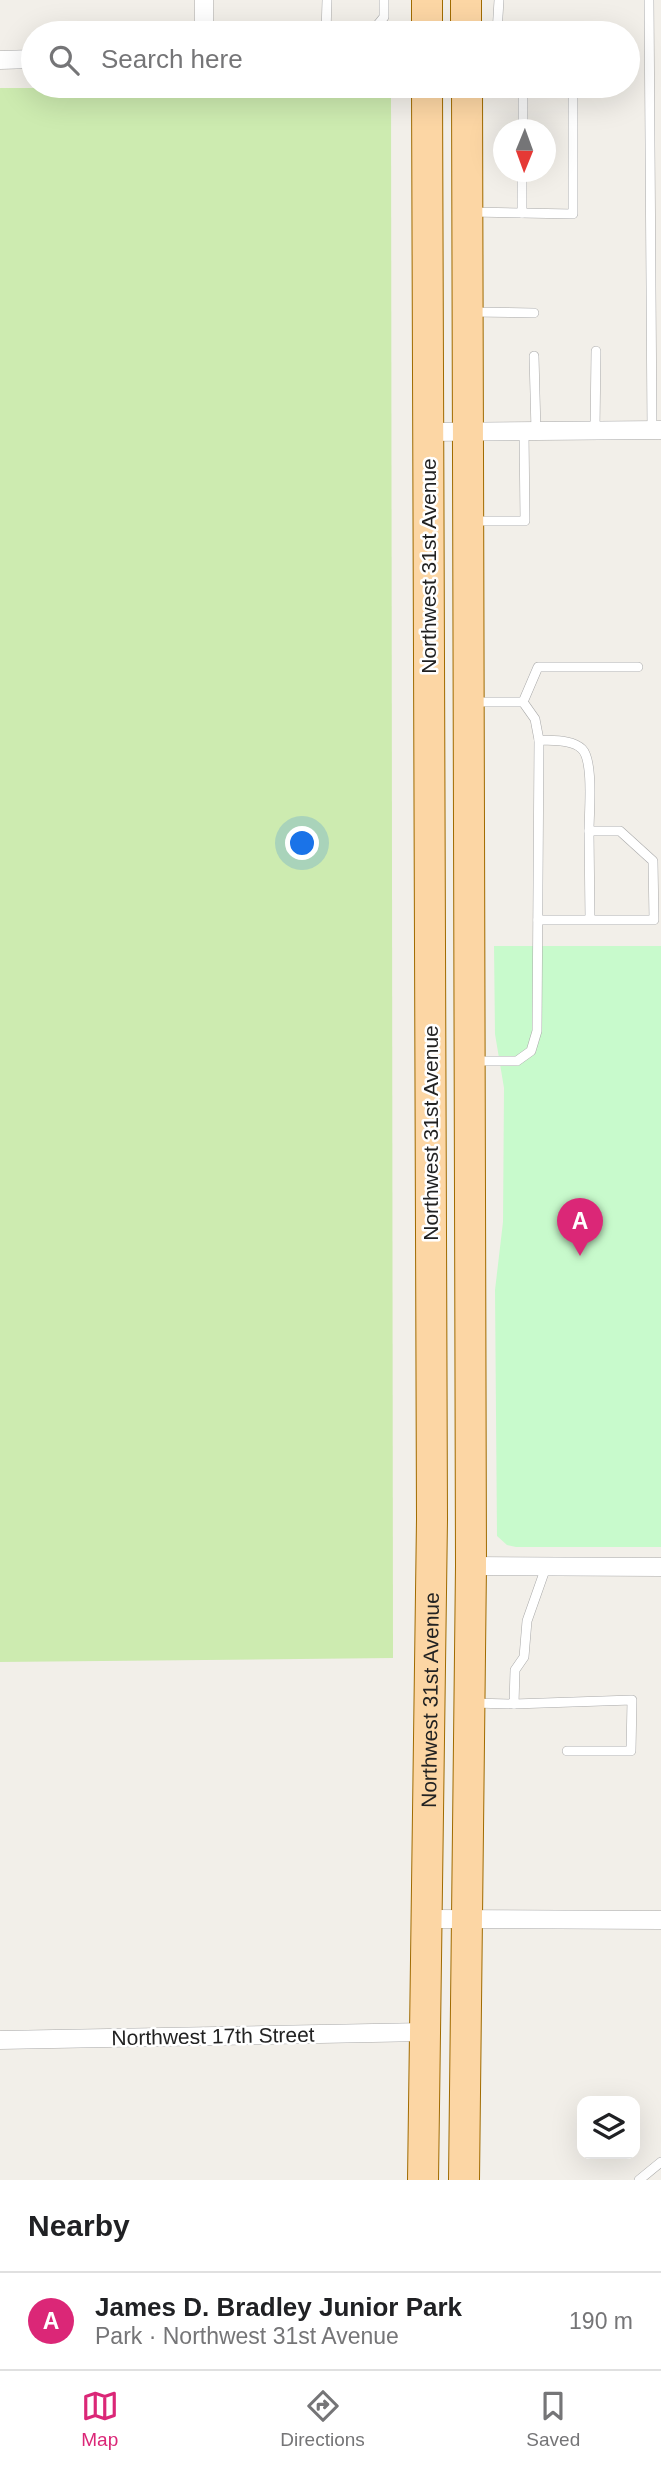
<!DOCTYPE html>
<html lang="en">
<head>
<meta charset="utf-8">
<style>
	:root { --surface:#fff; --page:#f6f6f6; --text:#202124; --muted:#757577; --line:#e0e0e0; --accent:#db2777 }
	body { margin:0; font-family:Arial,sans-serif; background:var(--page); color:var(--text) }
	.controls { position:absolute; right:21px; bottom:21px; display:grid; overflow:hidden; border-radius:14px; box-shadow:0 7px 28px #0002 }
	.controls button { width:63px; height:63px; display:grid; place-items:center; padding:0; border:0; border-bottom:2px solid var(--line); background:var(--surface); color:var(--text); font:35px sans-serif }
	.compass { position:absolute; left:493px; top:119px; width:63px; height:63px; border-radius:50%; background:var(--surface); box-shadow:0 7px 28px #0002; rotate:181deg }
	.you { position:absolute; left:303px; top:844px; width:24px; height:24px; margin:-18px; border:5px solid #fff; border-radius:50%; background:#1a73e8; box-shadow:0 0 0 10px #1a73e833 }
	.badge { display:grid; place-items:center; width:46px; height:46px; border-radius:50%; background:var(--accent); color:#fff; font-size:23px; font-weight:700 }
	.pin { position:absolute; translate:-50% -58px; filter:drop-shadow(0 2px 4px #0008) }
	.pin::after { content:''; position:absolute; top:37px; width:24px; height:21px; background:inherit; clip-path:polygon(0 0,100% 0,50% 100%) }
	.list { margin:0; padding:0; list-style:none }
	h2 { display:flex; justify-content:space-between; align-items:center; height:91px; margin:0; padding:0 28px; font-size:30px }
	h2 small { font-size:23px; font-weight:400; color:var(--muted) }
	.list li { display:grid; grid-template-columns:46px 1fr auto; gap:21px; align-items:center; box-sizing:border-box; height:98px; padding:0 28px; border-top:2px solid var(--line) }
	.list b { display:block; font-size:26px; white-space:nowrap }
	.list p { margin:0; font-size:23px; white-space:nowrap; color:var(--muted) }
	.list em { font-size:23px; font-style:normal; color:var(--muted) }
	.icon { flex:none; width:38px; height:38px; fill:none; stroke:currentColor; stroke-width:2; stroke-linecap:round; stroke-linejoin:round }
	.map { position:relative; flex:none; width:661px; height:2180px; overflow:hidden }
	.search { position:absolute; background:var(--surface); box-shadow:0 7px 28px #0002; left:21px; right:21px; top:21px; height:77px; display:flex; align-items:center; gap:18px; box-sizing:border-box; padding:0 24px; border-radius:38px; color:var(--muted); font-size:26px }
	.sheet { height:189px; background:var(--surface) }
	nav { display:flex; justify-content:space-around; align-items:center; box-sizing:border-box; height:98px; border-top:2px solid var(--line); background:var(--surface); font-size:19px; color:var(--muted) }
	nav a { display:grid; justify-items:center; gap:4px }
	nav .on { color:var(--accent) }
	.map>svg:first-child { display:block }
	.grass { fill:#cdebb0 }
	.park { fill:#c8facc }
	.lines { fill:none; stroke-linecap:round; stroke-linejoin:round }
	.service-casing { stroke:#a9a9a9; stroke-width:10 }
	.minor-casing { stroke:#a9a9a9; stroke-width:19 }
	.primary-casing { stroke:#a06b00; stroke-width:32 }
	.service { stroke:#fff; stroke-width:9 }
	.minor { stroke:#fff; stroke-width:18 }
	.primary { stroke:#fcd6a4; stroke-width:30 }
	.labels { text-anchor:middle; dominant-baseline:central; stroke-width:5; stroke-linejoin:round; paint-order:stroke }
	.street-label { font-size:21px; fill:#222; stroke:#fff }
</style>
</head>
<body>
<div class="map">
<svg width="661" height="2180" viewBox="0 0 661 2180">
	<rect width="100%" height="100%" fill="#f2efe9"/>
	<path class="grass" d="M0 88H391L393 1658 0 1662Z"/>
	<path class="park" d="M494 946H661V1547H516L507 1545 497 1536 495 1290 503 1222 504 1088 495 1034Z"/>
	<g class="lines">
		<defs>
			<g id="service">
				<path d="M649 0 652 430"/>
				<path d="M326 33 327 0"/>
				<path d="M371 33 384 17V0"/>
				<path d="M497 33 499 0"/>
				<path d="M523 130V86"/>
				<path d="M472 212 573 214V86"/>
				<path d="M522 213V172"/>
				<path d="M472 312 534 313"/>
				<path d="M534 356 536 431"/>
				<path d="M595 430 596 351"/>
				<path d="M472 521H525L524 431"/>
				<path d="M474 702H523L535 719 539 740 537 1031 531 1051 517 1061H475"/>
				<path d="M523 702 538 667H638"/>
				<path d="M539 740C552 741 572 739 582 749 594 761 589 813 589 831"/>
				<path d="M538 920H654L653 861 620 831H589L590 920"/>
				<path d="M473 1703 514 1704 515 1670 524 1657 527 1621 546 1567"/>
				<path d="M514 1704 632 1700 631 1751H567"/>
				<path d="M639 2180 661 2162"/>
			</g>
			<g id="minor">
				<path d="M204 33V0"/>
				<path d="M0 60 33 59"/>
				<path d="M428 432 661 430"/>
				<path d="M471 1566 661 1567"/>
				<path d="M427 1919 661 1920"/>
				<path d="M0 2040 425 2032"/>
			</g>
			<g id="primary">
				<path d="M427 0V33"/>
				<path d="M466 0V33"/>
				<path id="s1" d="M423 2180 432 1519 427 86"/>
				<path d="M464 2180 471 1566 467 86"/>
			</g>
		</defs>
		<use href="#service" class="service-casing"/>
		<use href="#minor" class="minor-casing"/>
		<use href="#primary" class="primary-casing"/>
		<use href="#service" class="service"/>
		<use href="#minor" class="minor"/>
		<use href="#primary" class="primary"/>
	</g>
	<g class="labels">
		<g class="street-label">
			<text transform="translate(428 566) rotate(-90)">Northwest 31st Avenue</text>
			<text transform="translate(430 1133) rotate(-90)">Northwest 31st Avenue</text>
			<text stroke="none"><textPath href="#s1" startOffset="480">Northwest 31st Avenue</textPath></text>
			<text transform="translate(213 2036) rotate(-1)">Northwest 17th Street</text>
		</g>
	</g>
</svg>
<div class="controls">
<button><svg class="icon" aria-label="layers" viewBox="0 0 24 24"><path d="M12 4l9 5-9 5-9-5zM3 14l9 5 9-5"/></svg></button>
</div>
<svg class="compass" viewBox="-18 -18 36 36"><path d="M0-13l5 13h-10z" fill="#e53935"/><path d="M0 13l5-13h-10z" fill="#757577"/></svg>
<div class="you"></div>
<div class="pin badge" style="left:580px;top:1256px">A</div>
<div class="search"><svg class="icon" aria-label="search" viewBox="0 0 24 24"><circle cx="10" cy="10" r="6"/><path d="M15 15l6 6"/></svg>Search here</div>
</div>
<section class="sheet">
<h2>Nearby<small></small></h2>
<ul class="list">
<li><span class="badge">A</span><div><b>James D. Bradley Junior Park</b><p>Park · Northwest 31st Avenue</p></div><em>190 m</em></li>
</ul>
</section>
<nav>
<a class="on"><svg class="icon" aria-label="map" viewBox="0 0 24 24"><path d="M3 6l6-2 6 2 6-2v14l-6 2-6-2-6 2zM9 4v14M15 6v14"/></svg>Map</a>
<a><svg class="icon" aria-label="directions" viewBox="0 0 24 24"><path d="M12 3l9 9-9 9-9-9zM9 14v-3h6M13 9l2 2-2 2"/></svg>Directions</a>
<a><svg class="icon" aria-label="saved" viewBox="0 0 24 24"><path d="M7 4h10v16l-5-4-5 4z"/></svg>Saved</a>
</nav>
</body>
</html>
